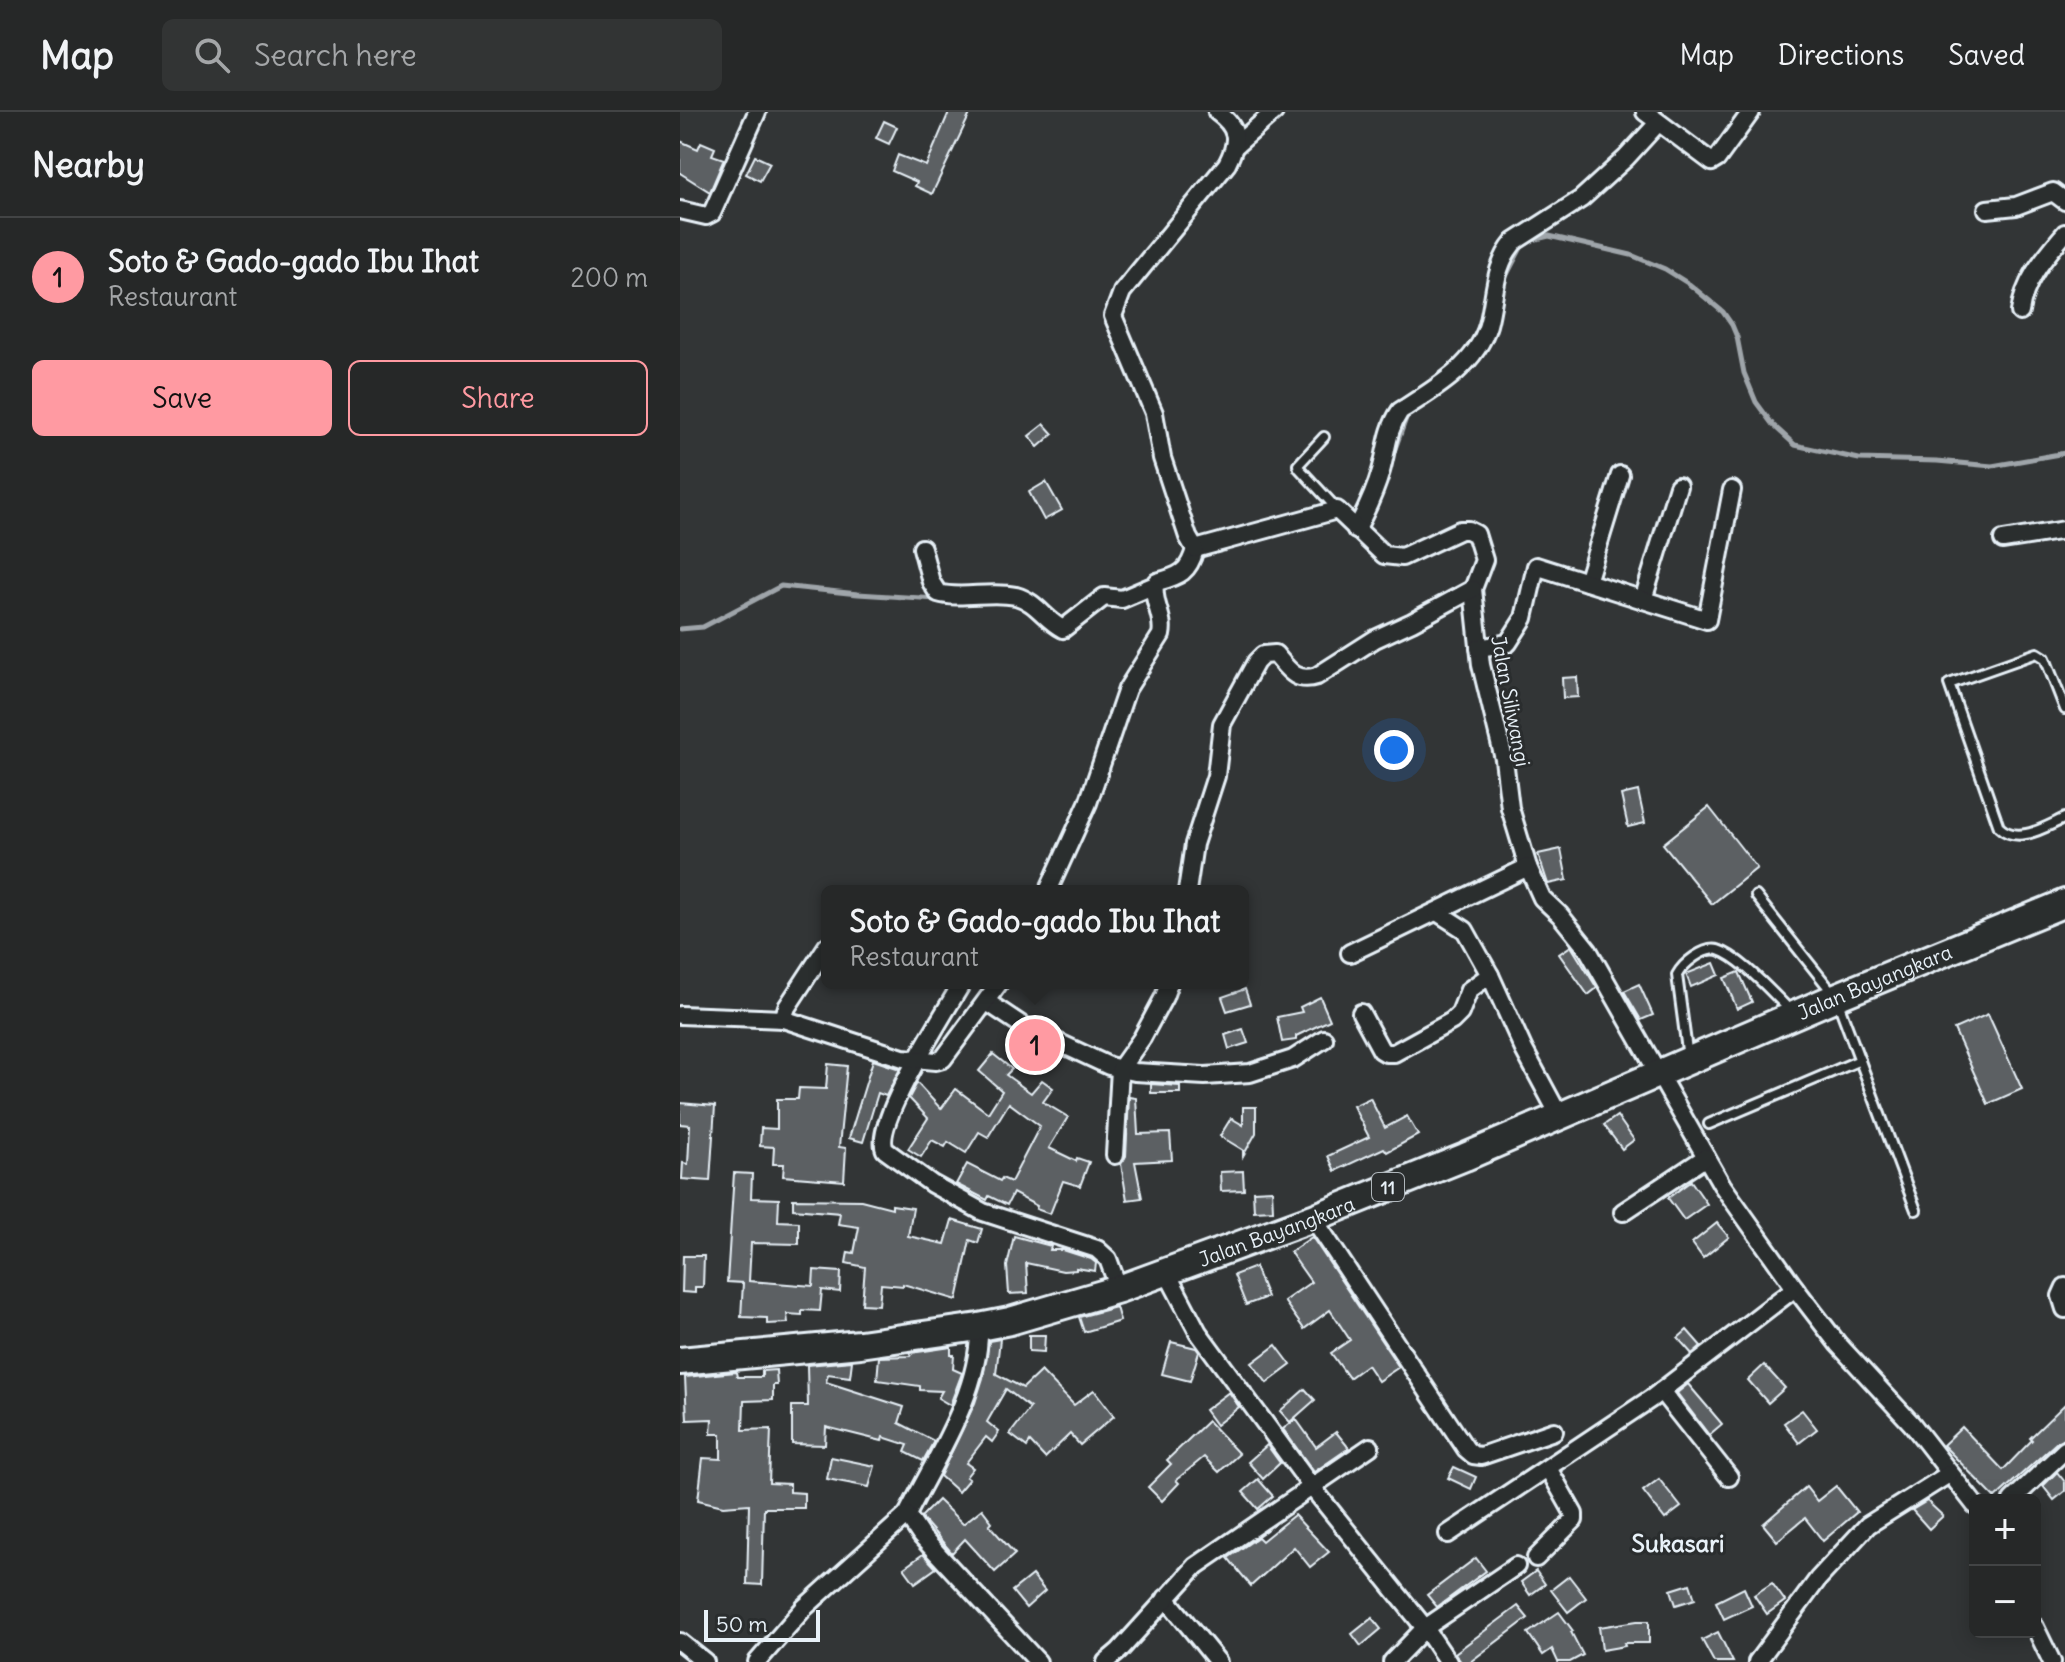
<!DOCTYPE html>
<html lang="en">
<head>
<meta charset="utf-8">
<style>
	:root { --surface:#262828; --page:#323434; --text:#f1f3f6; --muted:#a4a6a8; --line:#424445; --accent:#ff9aa2 }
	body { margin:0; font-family:Delius,sans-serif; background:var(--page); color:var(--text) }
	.controls { position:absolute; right:24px; bottom:24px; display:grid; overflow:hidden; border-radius:12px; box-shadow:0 4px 20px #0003 }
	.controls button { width:72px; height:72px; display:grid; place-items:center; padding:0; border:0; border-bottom:2px solid var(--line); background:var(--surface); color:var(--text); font:40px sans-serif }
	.scale { position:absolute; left:24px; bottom:20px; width:116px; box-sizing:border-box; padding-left:8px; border:4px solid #e8f1f8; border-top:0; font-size:22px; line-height:28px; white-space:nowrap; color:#e8f1f8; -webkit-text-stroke:6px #2a2d2e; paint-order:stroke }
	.you { position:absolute; left:714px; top:638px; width:28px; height:28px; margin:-20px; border:6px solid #fff; border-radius:50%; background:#1a73e8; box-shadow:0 0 0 12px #1a73e833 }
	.badge { display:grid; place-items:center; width:52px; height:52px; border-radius:50%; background:var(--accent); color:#111; font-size:26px; font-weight:700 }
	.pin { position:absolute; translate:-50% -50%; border:4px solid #fff; box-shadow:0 2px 8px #0006 }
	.popup { position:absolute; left:141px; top:773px; width:428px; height:104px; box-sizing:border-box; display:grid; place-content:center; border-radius:12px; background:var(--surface); filter:drop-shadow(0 2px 6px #0005); font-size:26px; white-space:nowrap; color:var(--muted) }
	.popup b { font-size:30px; color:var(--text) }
	.popup::after { content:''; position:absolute; left:50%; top:100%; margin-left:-16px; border:16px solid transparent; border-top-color:var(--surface) }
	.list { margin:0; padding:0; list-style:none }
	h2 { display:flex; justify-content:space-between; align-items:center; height:104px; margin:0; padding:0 32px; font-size:34px }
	h2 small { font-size:26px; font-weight:400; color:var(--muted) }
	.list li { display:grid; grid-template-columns:52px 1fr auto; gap:24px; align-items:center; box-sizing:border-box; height:120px; padding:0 32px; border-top:2px solid var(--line) }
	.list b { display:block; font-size:30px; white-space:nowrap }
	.list p { margin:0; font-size:26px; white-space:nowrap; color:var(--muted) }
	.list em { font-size:26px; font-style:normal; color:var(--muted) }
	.actions { display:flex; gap:16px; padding:24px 32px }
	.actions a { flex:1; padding:18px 0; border:2px solid var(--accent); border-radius:12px; text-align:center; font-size:28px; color:var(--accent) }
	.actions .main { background:var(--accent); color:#111 }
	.icon { flex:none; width:44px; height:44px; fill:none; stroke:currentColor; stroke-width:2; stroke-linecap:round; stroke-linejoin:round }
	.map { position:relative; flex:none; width:1385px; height:1550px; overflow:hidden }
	header { display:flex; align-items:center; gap:48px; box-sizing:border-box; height:112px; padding:0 40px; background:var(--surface); border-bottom:2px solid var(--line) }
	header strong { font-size:38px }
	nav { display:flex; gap:44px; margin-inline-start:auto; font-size:28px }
	.search { width:560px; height:72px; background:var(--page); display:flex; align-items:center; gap:20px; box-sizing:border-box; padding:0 28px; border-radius:12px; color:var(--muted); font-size:30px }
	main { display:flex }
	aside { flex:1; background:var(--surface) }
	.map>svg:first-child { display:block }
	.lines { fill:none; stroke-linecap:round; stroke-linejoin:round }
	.stream { stroke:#9fa5aa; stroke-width:5 }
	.building { fill:#5c6063; stroke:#e8f1f8; stroke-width:2 }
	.service-casing { stroke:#e8f1f8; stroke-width:14 }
	.minor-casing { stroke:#e8f1f8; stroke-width:22 }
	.trunk-casing { stroke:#e8f1f8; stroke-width:32 }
	.service { stroke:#2a2d2e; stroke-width:8 }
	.minor { stroke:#2a2d2e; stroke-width:16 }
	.trunk { stroke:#2a2d2e; stroke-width:26 }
	.labels { text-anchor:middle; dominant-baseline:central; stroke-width:6; stroke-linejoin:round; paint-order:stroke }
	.shield { fill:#2a2d2e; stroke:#afb6bb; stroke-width:2 }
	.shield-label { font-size:18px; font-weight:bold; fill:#e8f1f8 }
	.street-label { font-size:20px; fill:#e8f1f8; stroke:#2a2d2e }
	.quarter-label { font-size:24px; font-weight:bold; fill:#e8f1f8; stroke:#2a2d2e }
</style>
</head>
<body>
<header>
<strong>Map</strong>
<div class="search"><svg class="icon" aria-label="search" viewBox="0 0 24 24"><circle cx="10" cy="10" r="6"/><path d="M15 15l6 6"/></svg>Search here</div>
<nav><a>Map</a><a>Directions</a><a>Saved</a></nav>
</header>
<main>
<aside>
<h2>Nearby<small></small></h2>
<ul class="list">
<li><span class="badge">1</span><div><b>Soto &amp; Gado-gado Ibu Ihat</b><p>Restaurant</p></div><em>200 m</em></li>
</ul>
<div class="actions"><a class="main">Save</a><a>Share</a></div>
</aside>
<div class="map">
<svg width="1385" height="1550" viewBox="0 0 1385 1550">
	<rect width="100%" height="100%" fill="#323536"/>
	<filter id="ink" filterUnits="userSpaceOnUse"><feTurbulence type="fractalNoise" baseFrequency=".0125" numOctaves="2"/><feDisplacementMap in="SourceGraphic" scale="16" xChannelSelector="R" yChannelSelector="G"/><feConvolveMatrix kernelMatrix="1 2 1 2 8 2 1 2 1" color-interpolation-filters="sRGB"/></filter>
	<g filter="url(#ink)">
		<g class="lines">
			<g class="stream">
				<path d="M822 172 844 130 869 124 951 143 985 157 1009 172 1043 200 1052 213 1057 225 1064 261 1076 290 1093 313 1115 333 1179 347 1257 349 1312 354 1385 341"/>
				<path d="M711 348 728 301"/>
				<path d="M441 480 472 467"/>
				<path d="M0 517 23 515 101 474 178 482 257 487"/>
			</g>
		</g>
		<g class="building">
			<path d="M269 0H291L252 82 235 74 237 70 212 59 218 43 246 54Z"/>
			<path d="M204 9 217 15 209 32 196 26Z"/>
			<path d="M0 29 18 37 21 30 35 36 32 43 44 47 30 80 0 61Z"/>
			<path d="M75 44 90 51 80 69 66 62Z"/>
			<path d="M364 312 373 322 358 335 349 324Z"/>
			<path d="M366 370 382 398 364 408 349 380Z"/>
			<path d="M897 565 898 585 883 586 882 566Z"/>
			<path d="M958 679 965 711 948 715 941 683Z"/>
			<path d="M1029 695 1077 756 1032 792 983 732Z"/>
			<path d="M881 737 887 768 868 772 858 742Z"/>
			<path d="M891 834 917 876 908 883 879 842Z"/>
			<path d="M1034 851 1039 863 1011 875 1006 862Z"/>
			<path d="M1059 860 1072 890 1057 897 1044 866Z"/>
			<path d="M959 872 973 903 961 908 944 879Z"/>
			<path d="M565 877 570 892 547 899 542 885Z"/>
			<path d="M640 885 650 908 616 924V928L602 930 597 905 622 900 620 895Z"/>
			<path d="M1308 902 1342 977 1308 992 1274 917Z"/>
			<path d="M563 917 568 931 549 937 545 923Z"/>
			<path d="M313 942 332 957 326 963 351 981 362 968 373 976 363 990 388 1005 369 1036 396 1049 397 1046 409 1050 400 1074 383 1069 370 1102 356 1097 357 1094 333 1081 327 1093 309 1084 307 1088 276 1072 287 1052 320 1069 322 1066 331 1070 360 1014 329 991 308 1025 299 1020 286 1041 268 1030 265 1035 252 1028 241 1045 228 1037 248 1006 229 986 237 971 261 997 276 977 308 1001 322 979 299 959Z"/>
			<path d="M193 948 220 957 206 984 198 981 183 1030 169 1026Z"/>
			<path d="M148 952 167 954 159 1035 166 1036 164 1069 103 1064 104 1052H93L94 1035 80 1034 81 1016 97 1017V987H118L119 976 146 977Z"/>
			<path d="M471 972 500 974V981H471Z"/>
			<path d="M449 985 456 986 458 1022 490 1021 492 1048 455 1050 462 1086 447 1088 441 1052 446 1044Z"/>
			<path d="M690 986 705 1016 727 1004 738 1023 707 1040 704 1036 655 1059 648 1044 689 1025 673 994Z"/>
			<path d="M0 991 35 994 30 1069 2 1067 3 1051 8 1052 10 1013 0 1012Z"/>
			<path d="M563 995H576V1021L563 1044V1038L540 1024 551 1006 563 1013Z"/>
			<path d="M937 1004 954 1028 942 1037 924 1013Z"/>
			<path d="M563 1059 564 1078 541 1079 540 1060Z"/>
			<path d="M54 1061 72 1062 71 1086 99 1087 98 1109 119 1110V1132L71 1131 69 1169 133 1174 134 1158 161 1160 160 1180 142 1178 140 1199 122 1198V1203L107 1202 108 1211 87 1212V1206L61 1205 63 1171 47 1170Z"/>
			<path d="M1011 1069 1027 1092 1004 1108 988 1086Z"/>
			<path d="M592 1078 593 1098 574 1099 573 1079Z"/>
			<path d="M113 1087 181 1088 212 1096V1093L233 1096 228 1124 265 1132 272 1108 302 1117 298 1131 290 1128 277 1188 223 1172V1174L201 1172 199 1193 182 1192 185 1155 166 1151 168 1140 174 1141 179 1115 158 1112 160 1101 113 1097Z"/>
			<path d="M1037 1111 1049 1125 1023 1146 1012 1131Z"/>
			<path d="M334 1124 371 1134 370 1138H383L411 1147 416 1151 415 1159 396 1156V1158L383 1159 346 1151 348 1181 329 1182 327 1154Z"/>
			<path d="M632 1125 719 1255 698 1269 687 1253 669 1266 651 1241 670 1228 650 1198 624 1217 604 1189 631 1170 610 1140Z"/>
			<path d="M3 1144H24L23 1175H15V1181L2 1180Z"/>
			<path d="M575 1155 587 1185 566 1193 554 1163Z"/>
			<path d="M436 1195 440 1209 404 1220 399 1205Z"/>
			<path d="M1007 1218 1021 1234 1012 1242 998 1226Z"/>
			<path d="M349 1223H365L364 1240 349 1239Z"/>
			<path d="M320 1227 316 1262 343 1276 361 1259 394 1293 414 1278 434 1304 400 1333 390 1322 365 1346 350 1330 347 1335 330 1322 350 1296 326 1277 307 1310 319 1320 312 1330 306 1325 286 1351 293 1356 286 1365 289 1367 278 1380 260 1364 295 1291 303 1266 309 1229Z"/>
			<path d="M491 1230 516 1236 519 1240 510 1269 482 1262Z"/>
			<path d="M596 1233 611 1253 587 1271 572 1251Z"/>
			<path d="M271 1235V1243H274L273 1257 282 1261 270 1293 258 1286 262 1279 240 1278V1274L197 1268 199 1245 230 1244 231 1241Z"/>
			<path d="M172 1249 170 1265 148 1262 146 1270 224 1295 219 1311 254 1329 243 1349 225 1340 228 1333 203 1325 202 1329 146 1315 145 1333 112 1332V1294H128L127 1253Z"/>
			<path d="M1084 1253 1105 1276 1088 1291 1068 1268Z"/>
			<path d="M96 1258 97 1273H93V1288L64 1289 63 1318 91 1317 89 1371 110 1372V1380L124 1381V1396H84L82 1473 67 1472 69 1392 43 1394 18 1388 23 1346 41 1347V1322H31L32 1307 7 1308 5 1265 56 1260 57 1265H82V1259Z"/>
			<path d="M1008 1272 1042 1312 1029 1323 997 1281Z"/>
			<path d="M625 1277 635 1288 610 1310 600 1299Z"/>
			<path d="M549 1280 559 1295 536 1313 525 1298Z"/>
			<path d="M1385 1292V1326L1377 1330 1315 1386 1263 1333 1282 1315 1323 1358 1352 1328 1350 1326Z"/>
			<path d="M1122 1298 1137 1317 1119 1331 1104 1311Z"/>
			<path d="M616 1307 636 1335 656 1320 669 1336 634 1360 603 1317Z"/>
			<path d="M528 1309 559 1342 539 1360 524 1345 496 1368 499 1371 482 1389 468 1375 491 1352 487 1348Z"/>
			<path d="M587 1333 600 1351 583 1367 568 1350Z"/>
			<path d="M151 1345 195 1354 189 1375 147 1367Z"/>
			<path d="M774 1355 796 1365 791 1377 768 1366Z"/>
			<path d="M1377 1360 1385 1370V1379L1374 1388 1363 1374Z"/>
			<path d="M578 1367 593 1384 578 1397 563 1380Z"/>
			<path d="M979 1367 1001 1395 985 1407 963 1379Z"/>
			<path d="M1156 1374 1177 1400 1143 1429 1125 1406 1097 1429 1083 1412 1126 1375 1137 1389Z"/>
			<path d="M258 1388 283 1412 302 1397 312 1410 309 1413 335 1442 315 1460 285 1427 272 1441 241 1405Z"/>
			<path d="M1247 1389 1263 1404 1249 1417 1232 1398Z"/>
			<path d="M614 1403 649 1440 630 1455 614 1435 571 1474 548 1446 578 1425 582 1429Z"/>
			<path d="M243 1442 256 1456 235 1471 224 1456Z"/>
			<path d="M796 1446 806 1459 757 1495 747 1483Z"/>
			<path d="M856 1459 865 1472 850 1483 841 1470Z"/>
			<path d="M352 1463 365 1479 346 1496 332 1479Z"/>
			<path d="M889 1464 906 1486 888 1500 871 1478Z"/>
			<path d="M1092 1471 1105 1489 1087 1502 1074 1483Z"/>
			<path d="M1010 1472 1015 1487 996 1493 991 1478Z"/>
			<path d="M1064 1476 1072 1494 1044 1507 1036 1490Z"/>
			<path d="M838 1494 848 1506 790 1550H781L775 1541Z"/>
			<path d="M879 1500 893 1519 891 1520 903 1543 890 1550H878L872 1537 863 1543 848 1521Z"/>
			<path d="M692 1506 701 1517 681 1534 672 1522Z"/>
			<path d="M957 1509H969V1531H944L945 1534 922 1538 919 1515Z"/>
			<path d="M1038 1520 1053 1550H1034L1022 1528Z"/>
		</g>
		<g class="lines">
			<defs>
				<g id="service">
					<path d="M644 325 618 353 619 356 657 397"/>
					<path d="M1385 597 1365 546 1357 541 1269 572 1319 715C1338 733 1365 715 1385 706"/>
					<path d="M1076 784 1156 885 1236 1098"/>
					<path d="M1008 946 997 863C1003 852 1024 834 1038 838 1061 845 1093 882 1111 899"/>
					<path d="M1029 1012 1180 948"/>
				</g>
				<g id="minor">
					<path d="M965 0 1032 50 1037 47 1071 0"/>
					<path d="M554 35 594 0"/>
					<path d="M1307 97 1336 94 1373 80 1385 89"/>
					<path d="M0 98 26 104 32 101 77 0"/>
					<path d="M1340 200C1344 168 1365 145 1385 121"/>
					<path d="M676 418C686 399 695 380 701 359 707 338 707 318 720 299 753 278 796 254 808 213 816 183 813 155 834 130L901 87 946 46 978 11"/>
					<path d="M1323 428 1385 418"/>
					<path d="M242 436 251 470 258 481C281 488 310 478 336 484 357 490 365 508 383 517L424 485 442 487 475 473 477 470C500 464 509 460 515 437"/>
					<path d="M515 437 657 398 704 443 722 445 780 418H788L796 422 804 448 793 477 801 553 824 647 830 696 848 755 862 786 880 803 908 838 1042 1073 1115 1176 1158 1232 1232 1312 1295 1393"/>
					<path d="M515 437 508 425 482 346 474 301 433 204 442 180 547 52C559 29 559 16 537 0"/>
					<path d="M907 470 940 363"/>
					<path d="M963 488 998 374"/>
					<path d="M799 536 828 531 844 506 856 454 1027 508 1052 378"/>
					<path d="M368 779 408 691 447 577 481 523C485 505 472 491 475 473"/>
					<path d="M507 779 514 732 536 664 542 612 576 550 583 543 595 542C608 557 615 571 637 564L695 527 732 510 793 477"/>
					<path d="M670 841 848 755"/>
					<path d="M810 863 844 938 880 1005"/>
					<path d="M282 871C266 899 192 1012 205 1038L252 1072 303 1100 417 1137 428 1147 439 1177"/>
					<path d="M307 890 343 914 429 954 455 960 525 964 570 961 613 947 644 927"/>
					<path d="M681 901 701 938 706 941H714L772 909 780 901 789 878 810 863 785 818 757 800"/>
					<path d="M0 903 103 907 223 946 256 949 263 947 319 871"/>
					<path d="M103 907 107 895 147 834"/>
					<path d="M435 1043 440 957 462 926 484 885 489 871"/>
					<path d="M943 1100 1026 1045"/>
					<path d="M633 1106 786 1337 793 1343 801 1344 874 1319"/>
					<path d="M487 1161 518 1220 631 1374 745 1516 768 1550"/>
					<path d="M1385 1175 1381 1184 1385 1197"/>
					<path d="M299 1215C301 1279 255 1347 227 1403L241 1424 358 1550"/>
					<path d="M981 1279 1049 1365"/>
					<path d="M1332 1388 1385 1338"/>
					<path d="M768 1422 972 1286 1115 1176"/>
					<path d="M856 1446 894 1408V1402L868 1356"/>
					<path d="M486 1486 538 1550"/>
					<path d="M1355 1515 1372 1550"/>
					<path d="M0 1530 25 1550"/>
					<path d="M77 1550 124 1496 227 1403"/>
					<path d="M426 1550 439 1539 516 1454 690 1335"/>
					<path d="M712 1550 745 1516 836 1454"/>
					<path d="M1077 1550 1138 1467 1188 1413 1269 1362"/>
				</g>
				<g id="trunk">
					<path id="s1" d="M0 1249 180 1232 299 1215 330 1209 439 1177 633 1106 785 1045 1156 885 1385 791"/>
				</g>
			</defs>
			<use href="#service" class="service-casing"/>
			<use href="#minor" class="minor-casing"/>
			<use href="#trunk" class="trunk-casing"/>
			<use href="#service" class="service"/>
			<use href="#minor" class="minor"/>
			<use href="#trunk" class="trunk"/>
		</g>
	</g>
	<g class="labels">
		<rect class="shield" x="692" y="1061" width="32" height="28" rx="6"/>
		<g class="shield-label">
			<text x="708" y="1075">11</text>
		</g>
		<g class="street-label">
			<text transform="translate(831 589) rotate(79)">Jalan Siliwangi</text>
			<text stroke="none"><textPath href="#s1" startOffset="1262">Jalan Bayangkara</textPath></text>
			<text stroke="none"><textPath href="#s1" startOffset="614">Jalan Bayangkara</textPath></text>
		</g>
		<g class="quarter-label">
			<text x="998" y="1431">Sukasari</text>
		</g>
	</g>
</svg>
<div class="controls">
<button>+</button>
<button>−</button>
</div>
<div class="scale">50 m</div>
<div class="you"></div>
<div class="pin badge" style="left:355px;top:933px">1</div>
<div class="popup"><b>Soto &amp; Gado-gado Ibu Ihat</b>Restaurant</div>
</div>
</main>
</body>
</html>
